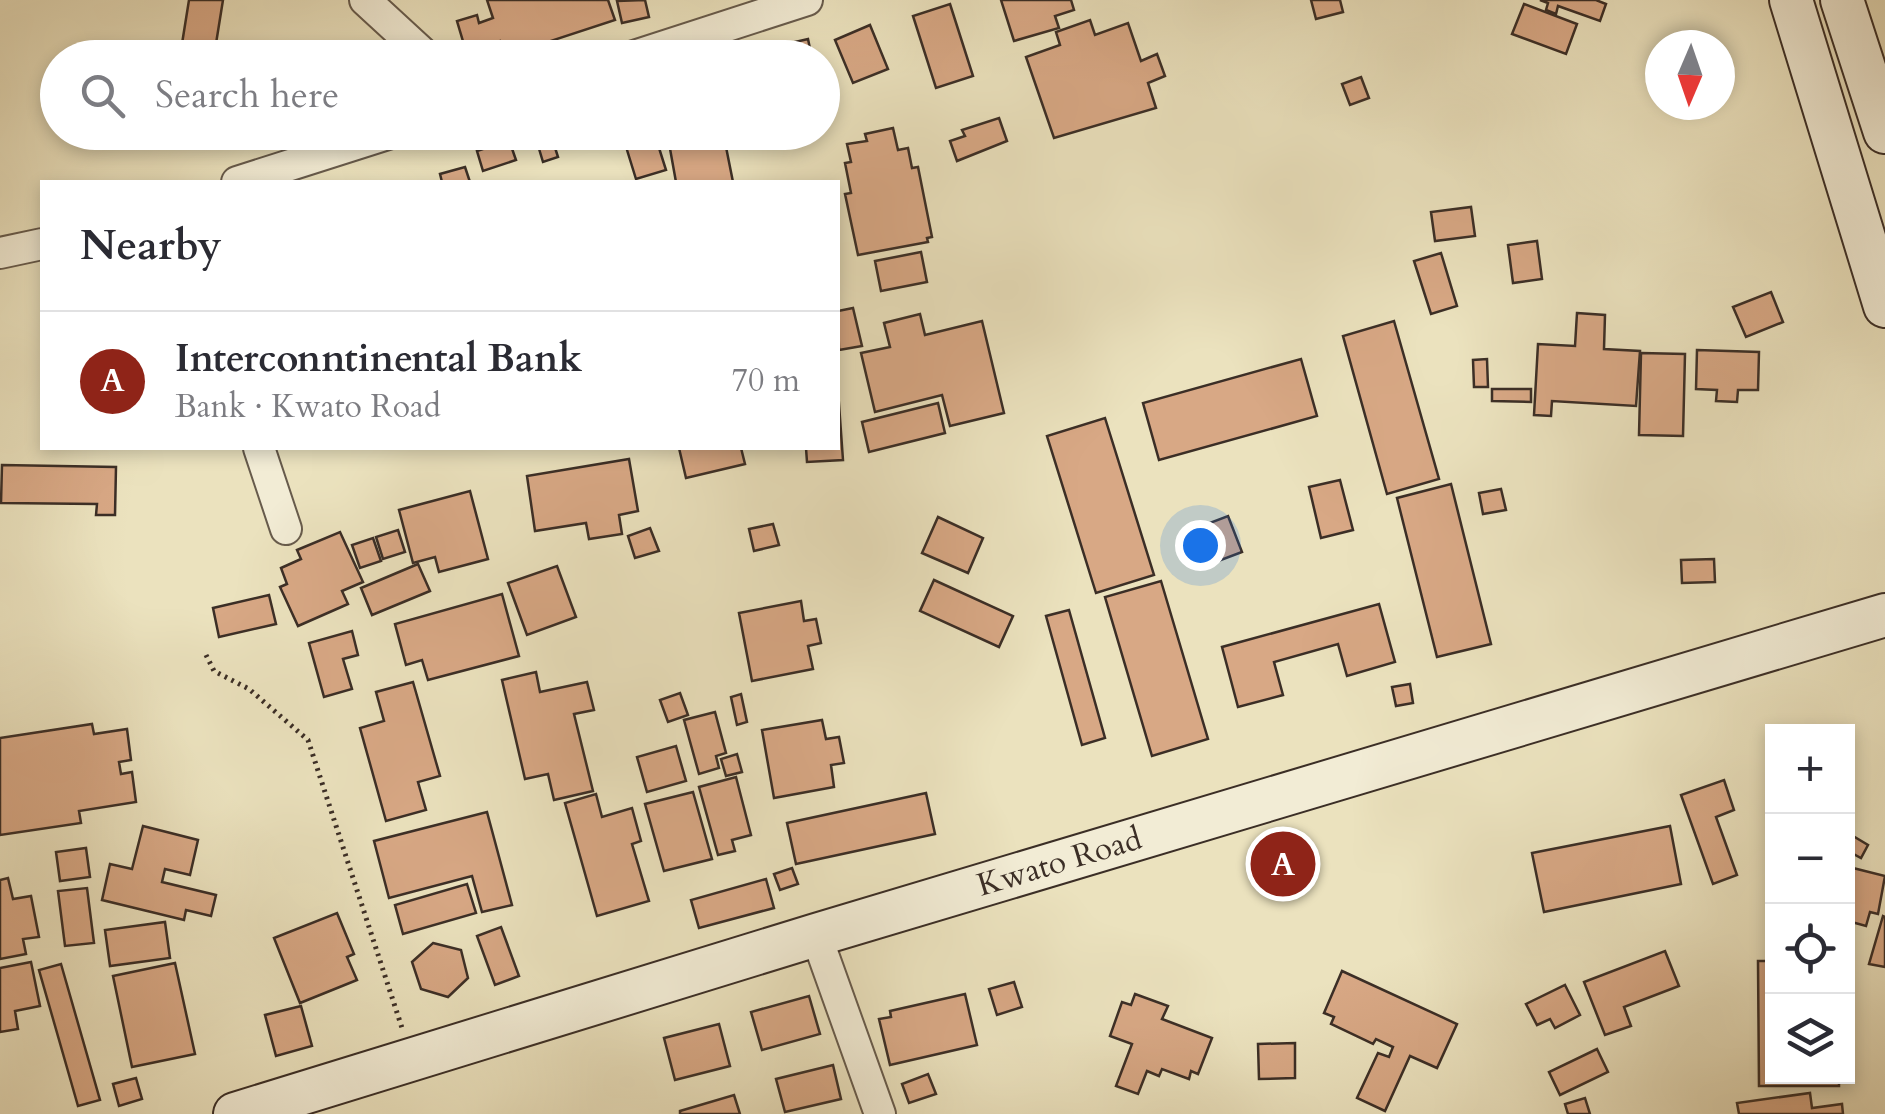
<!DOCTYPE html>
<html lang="en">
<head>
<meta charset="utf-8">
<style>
	:root { --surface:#fff; --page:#f7f7f7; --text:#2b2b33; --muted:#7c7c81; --line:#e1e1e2; --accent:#8f2418 }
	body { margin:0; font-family:Cardo,serif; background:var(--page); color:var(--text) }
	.controls { position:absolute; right:30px; bottom:30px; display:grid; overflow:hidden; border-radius:0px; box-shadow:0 5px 15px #0003 }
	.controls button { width:90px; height:90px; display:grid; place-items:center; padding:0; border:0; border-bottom:2px solid var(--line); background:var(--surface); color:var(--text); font:50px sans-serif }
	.compass { position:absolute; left:1645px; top:30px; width:90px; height:90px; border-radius:50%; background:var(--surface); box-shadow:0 5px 15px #0003; rotate:182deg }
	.you { position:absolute; left:1200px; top:545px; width:35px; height:35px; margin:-25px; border:8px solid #fff; border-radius:50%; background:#1a73e8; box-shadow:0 0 0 15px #1a73e833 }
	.badge { display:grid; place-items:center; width:65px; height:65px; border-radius:50%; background:var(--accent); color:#fff; font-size:32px; font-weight:700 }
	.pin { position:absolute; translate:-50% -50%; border:5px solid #fff; box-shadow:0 2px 10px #0006 }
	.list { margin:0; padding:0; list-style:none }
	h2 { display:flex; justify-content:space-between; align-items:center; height:130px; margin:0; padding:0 40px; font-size:42px }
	h2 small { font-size:32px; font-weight:400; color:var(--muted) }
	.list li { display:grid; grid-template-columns:65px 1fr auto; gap:30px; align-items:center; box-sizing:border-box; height:140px; padding:0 40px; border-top:2px solid var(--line) }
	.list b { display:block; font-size:38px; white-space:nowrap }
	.list p { margin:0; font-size:32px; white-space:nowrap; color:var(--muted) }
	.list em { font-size:32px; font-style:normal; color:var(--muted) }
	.icon { flex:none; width:55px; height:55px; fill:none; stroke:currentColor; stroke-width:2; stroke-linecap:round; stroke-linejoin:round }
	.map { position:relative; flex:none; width:1885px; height:1114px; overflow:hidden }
	.search { position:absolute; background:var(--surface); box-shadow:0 5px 15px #0003; left:40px; top:40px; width:800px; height:110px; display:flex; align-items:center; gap:25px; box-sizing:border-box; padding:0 35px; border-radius:55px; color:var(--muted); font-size:38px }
	.panel { position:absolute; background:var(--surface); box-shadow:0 5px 15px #0003; left:40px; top:180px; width:800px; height:270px; border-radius:0px }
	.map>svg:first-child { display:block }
	.building { fill:#d8a885; stroke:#3b2e26; stroke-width:2.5 }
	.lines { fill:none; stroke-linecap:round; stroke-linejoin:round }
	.street-casing { stroke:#675b4c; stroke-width:34 }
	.secondary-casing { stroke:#3b2e26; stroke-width:46 }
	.path { stroke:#3b2e26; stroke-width:5; stroke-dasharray:2.5 5; stroke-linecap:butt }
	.street { stroke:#f2ecd5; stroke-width:30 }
	.secondary { stroke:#f2ecd5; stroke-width:42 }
	.labels { text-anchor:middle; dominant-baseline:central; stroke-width:10; stroke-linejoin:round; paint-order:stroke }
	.street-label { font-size:32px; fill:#3b2e26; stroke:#f2ecd5 }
</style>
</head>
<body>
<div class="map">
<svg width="1885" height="1114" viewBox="0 0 1885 1114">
	<rect width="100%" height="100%" fill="#ebe2be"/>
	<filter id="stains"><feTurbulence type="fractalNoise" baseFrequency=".002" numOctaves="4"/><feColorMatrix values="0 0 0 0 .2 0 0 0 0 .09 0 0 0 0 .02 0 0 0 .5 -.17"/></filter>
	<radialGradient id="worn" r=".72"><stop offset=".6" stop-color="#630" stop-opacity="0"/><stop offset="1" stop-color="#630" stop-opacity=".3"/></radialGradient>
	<g class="building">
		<path d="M189 0H223L214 56 181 50Z"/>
		<path d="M487 0H608L615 20 505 56 500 41 486 45 489 55 468 58 457 21 477 15 479 23 493 18Z"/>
		<path d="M645 0 649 17 622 23 617 1Z"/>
		<path d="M1001 0H1071L1074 10 1055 16 1059 28 1014 41Z"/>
		<path d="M1311 0H1340L1343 12 1316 19Z"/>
		<path d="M1540 0H1596L1606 4 1600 21 1558 6 1556 14 1546 10 1548 3Z"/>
		<path d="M950 4 973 76 936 88 913 16Z"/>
		<path d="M1524 4 1577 24 1566 54 1512 34Z"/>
		<path d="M1090 20 1095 35 1128 23 1141 61 1157 54 1165 76 1148 83 1156 108 1054 138 1026 57 1060 45 1056 32Z"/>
		<path d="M870 25 888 69 853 83 835 40Z"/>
		<path d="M808 39 812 58H785L782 45Z"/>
		<path d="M1361 77 1369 98 1350 105 1342 84Z"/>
		<path d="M999 118 1007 141 957 161 950 141 965 136 962 130Z"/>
		<path d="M893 128 898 150 908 148 912 168 918 167 932 237 927 238 928 242 858 255 845 194 851 193 845 163 851 162 847 144 867 141 865 134Z"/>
		<path d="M534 132H550L558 157 543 162Z"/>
		<path d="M589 132H654L666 170 636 179 623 137 594 146Z"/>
		<path d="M667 132H723L733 182H676Z"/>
		<path d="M509 140 516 160 483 171 477 151Z"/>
		<path d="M465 167 470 182H442L440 174Z"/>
		<path d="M1471 207 1475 236 1435 241 1431 212Z"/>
		<path d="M1537 241 1542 279 1513 283 1508 245Z"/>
		<path d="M921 252 927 282 881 291 875 261Z"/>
		<path d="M1441 253 1457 306 1431 314 1414 261Z"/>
		<path d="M1771 292 1783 322 1746 337 1733 307Z"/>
		<path d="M853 308 862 346 839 350 838 311Z"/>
		<path d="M1577 313 1605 315 1604 349 1640 351 1636 406 1552 401 1551 416 1534 415 1538 344 1575 346Z"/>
		<path d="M920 314 925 335 982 321 1004 413 950 426 942 395 875 412 861 353 890 347 884 323Z"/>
		<path d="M1394 321 1439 479 1387 494 1343 336Z"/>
		<path d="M1697 350 1759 352 1758 390H1738L1737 402 1716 401 1717 390 1696 389Z"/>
		<path d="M1641 353 1685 354 1683 436 1639 435Z"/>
		<path d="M1301 359 1317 416 1159 460 1143 403Z"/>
		<path d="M1487 359 1488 387H1474L1473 360Z"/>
		<path d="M1492 389H1531V402L1492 401Z"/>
		<path d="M838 390 843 460 807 462 806 448H838Z"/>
		<path d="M938 403 945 433 869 452 862 422Z"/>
		<path d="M1105 418 1154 575 1096 593 1047 436Z"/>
		<path d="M679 448H741L745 464 686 478Z"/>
		<path d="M629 459 638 511 619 515 622 534 589 539 586 523 535 531 527 476Z"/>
		<path d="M2 465 116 467 115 515H96L97 504 1 503Z"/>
		<path d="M1340 480 1353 530 1321 538 1309 487Z"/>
		<path d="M1451 484 1491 644 1437 657 1397 498Z"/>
		<path d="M1501 489 1506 510 1483 514 1479 493Z"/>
		<path d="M470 491 488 559 439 572 435 557 413 563 399 510Z"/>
		<path d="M1228 516 1242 552 1200 568 1186 532Z"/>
		<path d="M938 517 983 538 968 573 922 553Z"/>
		<path d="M773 524 779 545 754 551 749 529Z"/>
		<path d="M650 528 659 551 635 558 628 536Z"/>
		<path d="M398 530 405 552 383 559 376 537Z"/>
		<path d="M340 532 363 582 342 591 348 604 298 626 280 587 287 584 281 568 301 559 297 550Z"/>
		<path d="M373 538 381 561 360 568 352 545Z"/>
		<path d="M1714 559 1715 582 1682 583 1681 560Z"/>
		<path d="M418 564 430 591 372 615 361 588Z"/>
		<path d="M557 566 576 617 527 635 508 583Z"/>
		<path d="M934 580 1013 616 999 647 920 611Z"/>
		<path d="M1161 581 1208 739 1152 756 1105 597Z"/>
		<path d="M502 594 519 656 428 680 422 660 406 665 395 624Z"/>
		<path d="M269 595 276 624 219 637 213 608Z"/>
		<path d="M801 601 804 621 816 619 821 643 808 646 813 669 752 681 739 613Z"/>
		<path d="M1379 604 1395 662 1347 676 1338 644 1274 662 1283 695 1238 707 1222 647Z"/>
		<path d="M1069 610 1105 738 1082 745 1046 616Z"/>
		<path d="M352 631 358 655 343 659 352 689 324 697 309 643Z"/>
		<path d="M536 672 540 692 587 682 594 710 574 714 593 791 554 800 548 774 525 779 502 680Z"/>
		<path d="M413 682 440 776 418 782 426 810 386 821 360 728 384 721 376 692Z"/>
		<path d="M1410 684 1413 703 1396 706 1392 687Z"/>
		<path d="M680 693 688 715 668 722 660 700Z"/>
		<path d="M741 694 747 722 737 725 731 697Z"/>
		<path d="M715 712 726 753 716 756 719 768 699 774 684 720Z"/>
		<path d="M822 720 826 739 839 737 844 763 831 765 834 787 774 798 762 730Z"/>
		<path d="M92 724 94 734 127 729 131 760 119 762 121 774 132 772 136 802 79 811 81 823 0 835V738Z"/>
		<path d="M676 746 686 781 647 792 637 757Z"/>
		<path d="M737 754 742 772 726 776 721 759Z"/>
		<path d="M736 777 751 835 732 840 735 851 718 855 699 787Z"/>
		<path d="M1724 780 1734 810 1716 817 1737 875 1713 884 1681 795Z"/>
		<path d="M693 792 712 859 664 871 645 804Z"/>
		<path d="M926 793 935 834 796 864 787 823Z"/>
		<path d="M596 794 602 817 632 808 641 841 632 844 649 901 597 916 565 803Z"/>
		<path d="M487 812 512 905 482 912 472 876 389 898 374 841Z"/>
		<path d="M143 826 198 840 190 875 165 869 162 882 216 895 211 916 186 910 184 920 102 900 110 864 132 869Z"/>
		<path d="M1670 826 1681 884 1544 912 1532 853Z"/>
		<path d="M1848 833 1868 845 1861 858 1848 851Z"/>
		<path d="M86 848 90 877 60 881 56 852Z"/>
		<path d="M792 868 798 884 780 890 774 874Z"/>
		<path d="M1853 868 1885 876 1878 914 1870 912 1866 926 1848 921V889Z"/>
		<path d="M8 878 13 899 31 896 39 937 23 939 26 954 0 959V880Z"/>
		<path d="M766 879 774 908 699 928 691 900Z"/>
		<path d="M467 884 476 913 403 934 395 905Z"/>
		<path d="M87 888 94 943 65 946 58 891Z"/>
		<path d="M337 913 354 954 347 957 357 980 300 1003 274 938Z"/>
		<path d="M1883 916 1885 917V967L1869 964Z"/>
		<path d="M165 922 170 958 110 966 105 930Z"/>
		<path d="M501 927 519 976 495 985 477 936Z"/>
		<path d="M433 943 461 950 468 978 448 997 421 989 412 962Z"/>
		<path d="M1665 951 1679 986 1624 1007 1631 1026 1605 1035 1584 982Z"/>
		<path d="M1758 961H1772V1076H1839V1086H1759Z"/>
		<path d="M31 962 40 1006 15 1011 18 1029 0 1032V968Z"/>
		<path d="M175 963 195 1054 132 1067 113 976Z"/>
		<path d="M61 964 100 1100 78 1106 39 970Z"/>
		<path d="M1342 971 1457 1024 1437 1068 1410 1056 1385 1111 1357 1098 1378 1053 1389 1057 1393 1047 1376 1039 1373 1044 1331 1024 1334 1017 1324 1013Z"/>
		<path d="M1014 982 1022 1007 997 1015 989 989Z"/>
		<path d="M1565 985 1580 1015 1555 1028 1550 1019 1537 1025 1526 1004Z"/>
		<path d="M965 994 977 1045 890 1065 879 1019 891 1017 890 1011Z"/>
		<path d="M1135 994 1168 1006 1162 1019 1212 1038 1198 1074 1191 1071 1189 1079 1162 1069 1159 1076 1147 1071 1138 1094 1116 1086 1132 1044 1110 1036 1122 1002 1131 1005Z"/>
		<path d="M809 996 820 1034 762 1050 751 1012Z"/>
		<path d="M301 1006 312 1046 276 1056 265 1015Z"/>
		<path d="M719 1024 730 1066 675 1080 664 1038Z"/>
		<path d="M1295 1043V1078L1259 1079 1258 1044Z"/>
		<path d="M1597 1049 1608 1072 1560 1095 1549 1072Z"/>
		<path d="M833 1065 841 1099 785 1112 776 1079Z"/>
		<path d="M928 1074 936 1094 909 1103 902 1084Z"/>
		<path d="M136 1078 142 1099 119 1106 113 1084Z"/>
		<path d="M1810 1093 1812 1108 1842 1104 1843 1114H1739L1737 1103Z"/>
		<path d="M734 1095 740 1114H680V1111Z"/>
		<path d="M1585 1098 1590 1114H1568L1565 1104Z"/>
	</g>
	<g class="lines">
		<defs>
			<g id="street">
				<path d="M365 0 428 58"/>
				<path d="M628 58 807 0"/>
				<path d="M237 182 394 132"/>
				<path d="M0 253 42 244"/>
				<path d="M259 448 286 529"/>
				<path d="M816 935 880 1114"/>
			</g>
			<g id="secondary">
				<path d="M1791 0 1885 306"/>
				<path d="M1842 0 1885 132"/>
				<path id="s1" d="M235 1114 816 935 1885 615"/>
			</g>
		</defs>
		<use href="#street" class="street-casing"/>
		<use href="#secondary" class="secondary-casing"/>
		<path class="path" d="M206 655 214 671 249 689 308 740 402 1028"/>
		<use href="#street" class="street"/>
		<use href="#secondary" class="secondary"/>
	</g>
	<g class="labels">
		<g class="street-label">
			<text stroke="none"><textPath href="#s1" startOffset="862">Kwato Road</textPath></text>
		</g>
	</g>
	<rect width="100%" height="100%" filter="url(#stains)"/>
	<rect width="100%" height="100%" fill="url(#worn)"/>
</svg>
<div class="controls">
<button>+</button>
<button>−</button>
<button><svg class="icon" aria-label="locate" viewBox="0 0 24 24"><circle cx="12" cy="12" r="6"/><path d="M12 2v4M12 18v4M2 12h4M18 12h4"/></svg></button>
<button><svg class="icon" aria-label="layers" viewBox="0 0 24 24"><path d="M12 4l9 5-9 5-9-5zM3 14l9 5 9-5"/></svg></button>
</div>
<svg class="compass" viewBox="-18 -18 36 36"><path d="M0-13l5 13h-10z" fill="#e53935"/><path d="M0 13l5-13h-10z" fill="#7c7c81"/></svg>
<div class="you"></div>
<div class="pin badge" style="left:1283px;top:864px">A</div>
<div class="search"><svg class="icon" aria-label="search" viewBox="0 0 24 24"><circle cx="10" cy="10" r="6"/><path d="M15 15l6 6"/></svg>Search here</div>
<section class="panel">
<h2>Nearby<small></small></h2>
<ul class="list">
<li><span class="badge">A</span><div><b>Interconntinental Bank</b><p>Bank · Kwato Road</p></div><em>70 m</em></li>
</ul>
</section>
</div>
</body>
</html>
